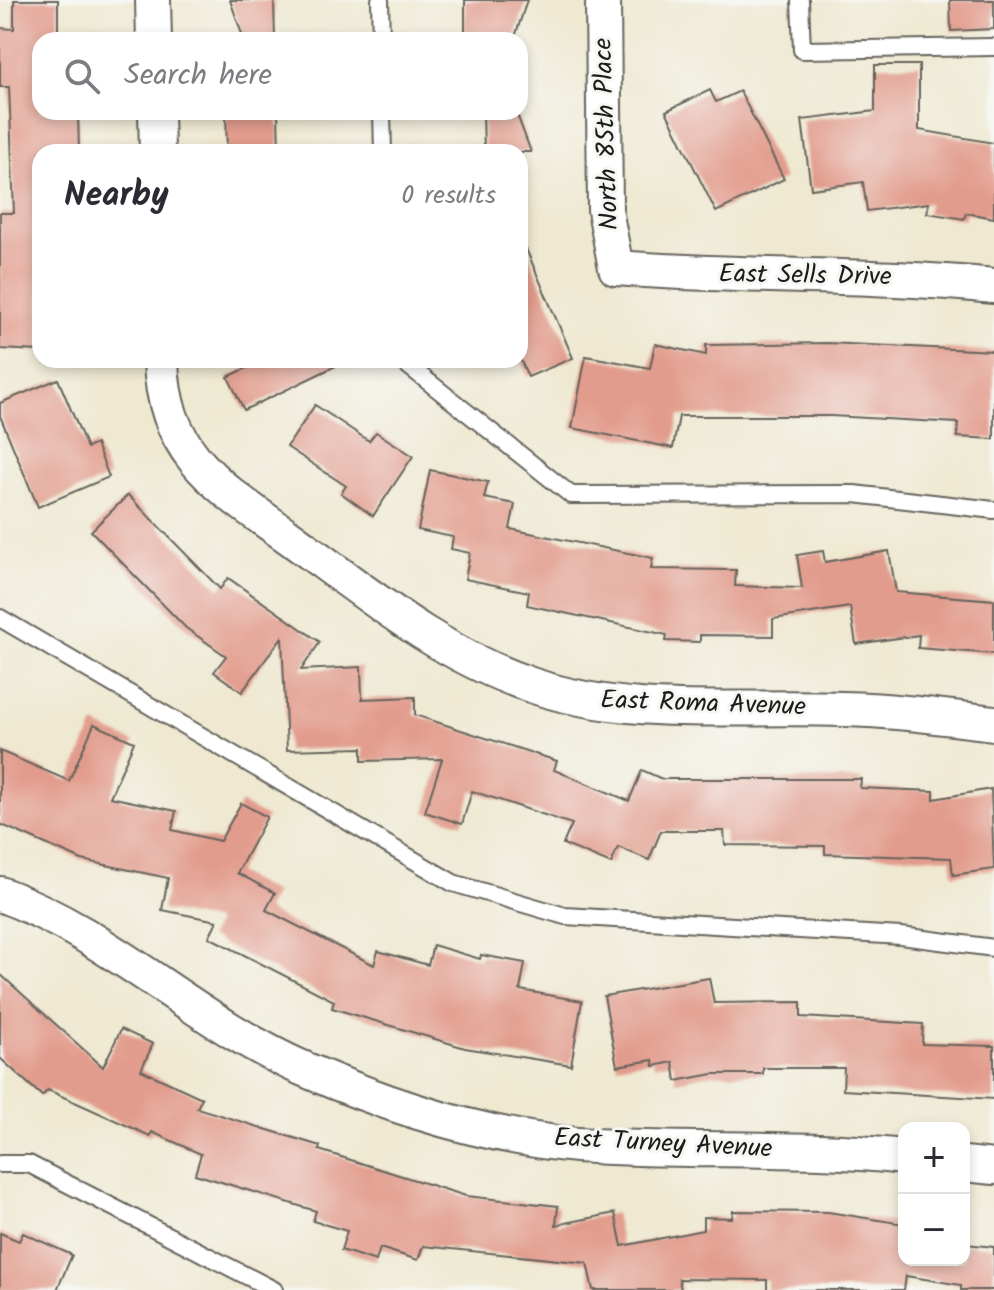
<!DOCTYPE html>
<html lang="en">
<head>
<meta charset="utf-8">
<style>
	:root { --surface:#fff; --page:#f2f2f3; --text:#2b2b33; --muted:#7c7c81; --line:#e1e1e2 }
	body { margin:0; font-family:Kalam,sans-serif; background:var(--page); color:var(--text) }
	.controls { position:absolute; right:24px; bottom:24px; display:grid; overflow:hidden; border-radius:16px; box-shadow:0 4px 12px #0003 }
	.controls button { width:72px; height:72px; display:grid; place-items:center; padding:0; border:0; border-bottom:2px solid var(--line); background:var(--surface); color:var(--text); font:40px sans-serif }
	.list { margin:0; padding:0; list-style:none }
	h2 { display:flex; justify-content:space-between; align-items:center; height:104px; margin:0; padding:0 32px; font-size:34px }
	h2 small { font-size:26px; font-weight:400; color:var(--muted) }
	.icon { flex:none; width:44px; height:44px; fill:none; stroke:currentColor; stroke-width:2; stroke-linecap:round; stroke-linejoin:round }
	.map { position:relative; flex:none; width:994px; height:1290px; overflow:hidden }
	.search { position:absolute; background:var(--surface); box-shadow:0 4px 12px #0003; left:32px; top:32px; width:496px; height:88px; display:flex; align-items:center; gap:20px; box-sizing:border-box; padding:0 28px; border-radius:24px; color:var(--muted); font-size:30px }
	.panel { position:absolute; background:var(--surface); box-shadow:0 4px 12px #0003; left:32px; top:144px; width:496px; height:224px; border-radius:24px }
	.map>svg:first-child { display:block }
	.building { fill:#e29c8d }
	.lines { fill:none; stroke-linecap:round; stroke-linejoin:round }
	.service-casing { stroke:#66645c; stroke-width:20 }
	.minor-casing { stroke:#66645c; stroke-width:38 }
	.service { stroke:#fff; stroke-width:16 }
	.minor { stroke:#fff; stroke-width:34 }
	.labels { text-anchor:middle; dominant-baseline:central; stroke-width:6; stroke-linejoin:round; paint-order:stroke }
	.street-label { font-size:26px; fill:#1c1c1c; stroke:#f6f6f2 }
</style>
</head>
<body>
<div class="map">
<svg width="994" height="1290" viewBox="0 0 994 1290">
	<rect width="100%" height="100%" fill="#f6f6f2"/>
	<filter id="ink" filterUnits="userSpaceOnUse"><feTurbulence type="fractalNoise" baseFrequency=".0125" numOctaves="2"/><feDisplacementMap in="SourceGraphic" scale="16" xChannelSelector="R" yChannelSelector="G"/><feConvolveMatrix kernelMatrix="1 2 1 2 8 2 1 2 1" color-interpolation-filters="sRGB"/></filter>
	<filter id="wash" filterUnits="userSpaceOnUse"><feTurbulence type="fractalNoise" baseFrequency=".006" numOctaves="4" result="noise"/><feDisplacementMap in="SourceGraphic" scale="32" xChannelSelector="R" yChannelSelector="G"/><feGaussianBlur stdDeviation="1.8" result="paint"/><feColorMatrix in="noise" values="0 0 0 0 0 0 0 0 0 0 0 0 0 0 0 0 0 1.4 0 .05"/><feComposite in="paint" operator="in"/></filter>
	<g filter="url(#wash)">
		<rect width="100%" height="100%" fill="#efe9d2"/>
		<g id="blocks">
			<g class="building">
				<path d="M14 0H58V40H40V112H78L79 152H40V351L0 349V213H14L9 87H0V28L14 29Z"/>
				<path d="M230 0H274L275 40H244Z"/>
				<path d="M465 0H527L514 40H465Z"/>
				<path d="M950 0H994V29L951 31Z"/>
				<path d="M875 65H919V130L994 143V218L966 213 964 219 927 213 929 203 867 211 863 182 811 189 802 120 875 111Z"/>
				<path d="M710 90 716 102 740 91 784 179 716 212 666 111Z"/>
				<path d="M226 112H278L279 152H227Z"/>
				<path d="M483 112H516L531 152H484Z"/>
				<path d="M520 235 573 358 528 377 520 359Z"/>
				<path d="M827 343 994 351V439L957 437 958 423 831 416H679L673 448 572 428 586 356 650 368 655 344 706 355V345Z"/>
				<path d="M263 360H348L244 410 228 377Z"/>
				<path d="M58 379 87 448 96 444 109 477 38 507 0 416V403Z"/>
				<path d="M315 405 369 441 376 432 413 456 373 516 341 493 346 486 287 447Z"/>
				<path d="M430 470 488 482 484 498 515 504 510 529 653 558 651 569 736 570 735 586 802 588 797 555 823 551 825 562 889 551 896 592 994 600V654L918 648 919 635 856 644 850 607 773 619V636L700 635V642L666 641 667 635 527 605 529 592 465 579 470 553 451 549 453 537 418 530Z"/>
				<path d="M128 495 220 589 228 578 320 642 301 670 361 667 362 699 415 697V715L557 761 554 770 629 801 642 770 662 779H861L860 788 934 791V799L991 789 994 869 953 875 951 858 825 854V846L725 845 724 831H661L649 860 618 847 611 864 563 844 572 824 472 791 462 824 425 812 442 759 362 761V748L287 750 282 637 242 692 214 672 226 656 186 628 91 531Z"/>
				<path d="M94 724 134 742 110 797 176 811 172 830 220 841 241 803 267 817 237 873 275 893 266 910 374 965 378 951 428 965 433 945 480 959 481 955 525 963 520 990 582 1001 571 1065 465 1048 332 1008 334 1001 209 937 217 921 162 910 168 878 82 860 0 824V751L69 781Z"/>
				<path d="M0 974 103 1067 121 1029 153 1044 141 1070 202 1098 197 1108 320 1146 319 1150 466 1196 558 1206 556 1225 615 1213 622 1246 703 1230V1217L732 1218 733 1211 828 1212 904 1224V1260H964L966 1244 994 1247V1290H961V1285L906 1276 904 1290H767V1280L679 1279 681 1290H593L587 1263 423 1246 418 1260 380 1248 376 1261 341 1250 347 1231 313 1221 316 1211 195 1174 201 1154 152 1132 150 1136 48 1090 42 1096 0 1058Z"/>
				<path d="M709 978 714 1003 801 1002V1017L923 1024 922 1044 994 1046V1099L843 1090 844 1068H763V1074H713L676 1081 673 1062 654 1066 653 1060 617 1066 604 996Z"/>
				<path d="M0 1233 19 1241 23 1233 72 1255 57 1290H0Z"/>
			</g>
		</g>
	</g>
	<g filter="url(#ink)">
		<use href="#blocks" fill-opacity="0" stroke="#66645c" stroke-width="2"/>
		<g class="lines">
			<defs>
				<g id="service">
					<path d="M380 0 381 40"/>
					<path d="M800 0 802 50 994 47"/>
					<path d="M382 112 383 152"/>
					<path d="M401 360 571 495 854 494 994 510"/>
					<path d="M0 618 453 883 565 916 901 936 994 948"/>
					<path d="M0 1164H29L274 1290"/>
				</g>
				<g id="minor">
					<path d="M153 0 154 40"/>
					<path d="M603 0 605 210 616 268C742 278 868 273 994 286"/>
					<path d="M156 112 157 152"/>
					<path d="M161 360C163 454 219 487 289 537 365 592 440 655 531 685 630 719 740 705 843 709 893 710 944 717 994 723"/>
					<path d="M0 894C110 934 196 1022 304 1069 389 1106 484 1137 577 1145 686 1153 795 1145 904 1157"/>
					<path d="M964 1164 994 1167"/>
				</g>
			</defs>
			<use href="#service" class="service-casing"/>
			<use href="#minor" class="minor-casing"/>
			<use href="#service" class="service"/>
			<use href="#minor" class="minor"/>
		</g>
	</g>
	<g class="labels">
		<g class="street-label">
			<text transform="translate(607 134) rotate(-92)">North 85th Place</text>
			<text transform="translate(805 276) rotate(1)">East Sells Drive</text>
			<text transform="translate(703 704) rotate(2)">East Roma Avenue</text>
			<text transform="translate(663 1144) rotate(3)">East Turney Avenue</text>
		</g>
	</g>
</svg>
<div class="controls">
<button>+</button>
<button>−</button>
</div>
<div class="search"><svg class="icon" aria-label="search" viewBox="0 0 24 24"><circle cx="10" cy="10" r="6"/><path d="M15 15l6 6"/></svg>Search here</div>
<section class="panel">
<h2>Nearby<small>0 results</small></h2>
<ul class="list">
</ul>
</section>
</div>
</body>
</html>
